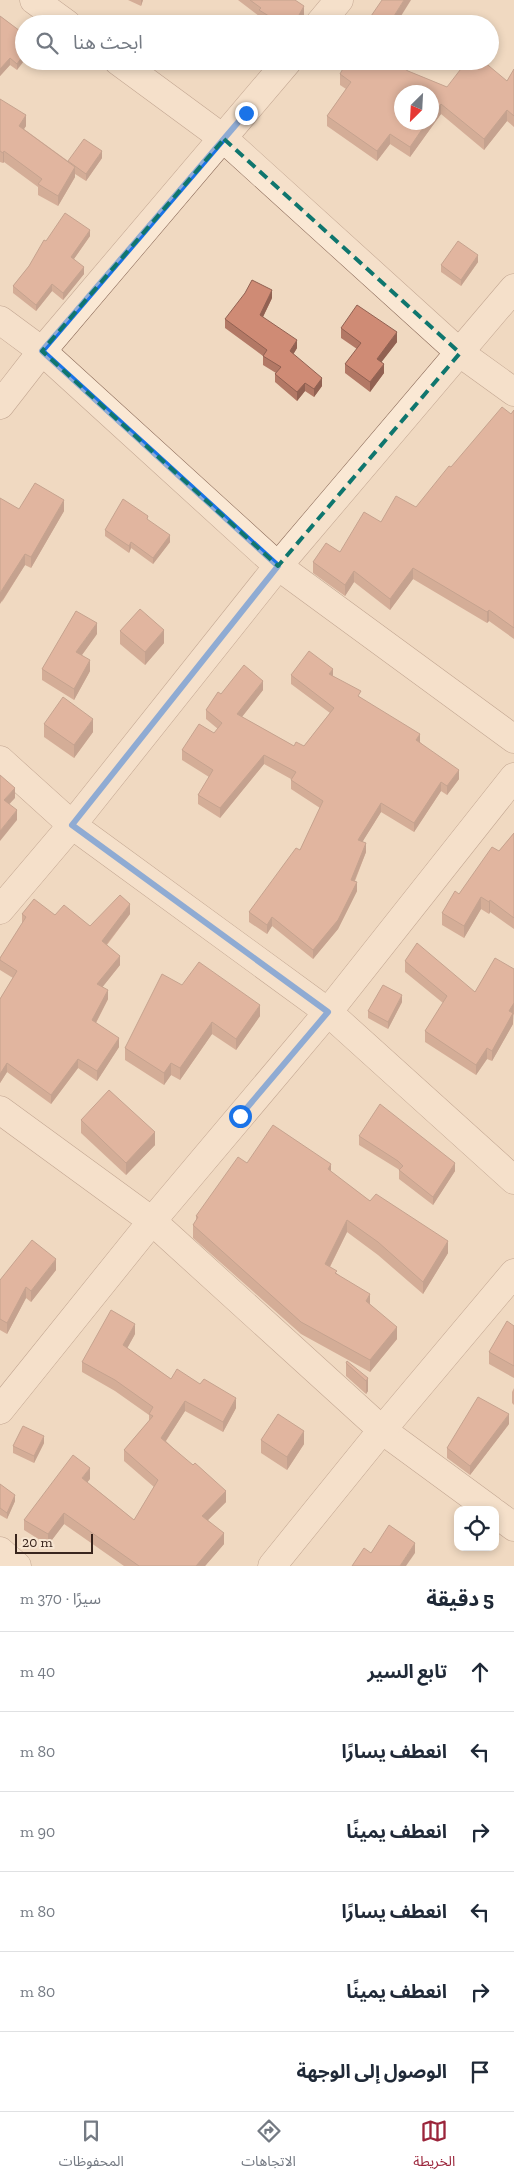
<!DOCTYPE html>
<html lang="ar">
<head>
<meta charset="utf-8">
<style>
	:root { --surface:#fff; --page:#f2f2f3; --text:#1f2937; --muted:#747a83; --line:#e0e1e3; --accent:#9b253b }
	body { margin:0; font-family:"Zilla Slab","Noto Sans Arabic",serif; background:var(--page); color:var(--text); direction:rtl }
	.controls { position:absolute; right:15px; bottom:15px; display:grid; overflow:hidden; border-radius:10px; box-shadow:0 2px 8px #0003 }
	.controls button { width:45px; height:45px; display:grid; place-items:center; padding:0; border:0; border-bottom:1px solid var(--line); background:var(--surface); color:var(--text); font:25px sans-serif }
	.compass { position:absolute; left:394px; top:85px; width:45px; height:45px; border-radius:50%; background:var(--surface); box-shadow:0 2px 8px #0003; rotate:204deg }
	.scale { position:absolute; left:15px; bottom:12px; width:78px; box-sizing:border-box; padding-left:5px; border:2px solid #39251d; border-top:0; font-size:14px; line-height:18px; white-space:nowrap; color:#39251d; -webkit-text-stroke:4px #f7e5d1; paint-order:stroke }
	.stop { position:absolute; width:15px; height:15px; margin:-11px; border:4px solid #1a73e8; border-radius:50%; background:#fff }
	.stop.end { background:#1a73e8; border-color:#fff; box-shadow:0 1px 5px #0008 }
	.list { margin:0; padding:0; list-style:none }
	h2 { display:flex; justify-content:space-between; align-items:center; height:65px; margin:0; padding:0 20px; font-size:21px }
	h2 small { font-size:16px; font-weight:400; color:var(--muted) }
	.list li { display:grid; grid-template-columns:32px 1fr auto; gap:15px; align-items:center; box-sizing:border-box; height:80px; padding:0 20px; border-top:1px solid var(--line) }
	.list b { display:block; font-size:19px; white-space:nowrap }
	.list em { font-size:16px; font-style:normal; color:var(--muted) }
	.icon { flex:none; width:28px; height:28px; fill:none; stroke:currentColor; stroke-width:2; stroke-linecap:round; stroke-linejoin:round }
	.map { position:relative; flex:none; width:514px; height:1566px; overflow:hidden; direction:ltr }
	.search { position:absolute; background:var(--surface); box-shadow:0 2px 8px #0003; left:15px; right:15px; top:15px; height:55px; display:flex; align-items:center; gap:12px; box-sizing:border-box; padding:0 18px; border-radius:28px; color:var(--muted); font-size:19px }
	.sheet { height:545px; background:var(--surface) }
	nav { display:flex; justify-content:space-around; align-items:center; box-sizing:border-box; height:70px; border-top:1px solid var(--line); background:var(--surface); font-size:14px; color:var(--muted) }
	nav a { display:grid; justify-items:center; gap:2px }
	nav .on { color:var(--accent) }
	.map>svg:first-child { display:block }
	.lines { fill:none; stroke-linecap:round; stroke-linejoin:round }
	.minor-casing { stroke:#8a6958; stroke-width:29 }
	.minor { stroke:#fae8d4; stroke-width:28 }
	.wall { fill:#b27865 }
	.shaded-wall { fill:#916152 }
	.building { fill:#cf8b75; stroke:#916152 }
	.route { stroke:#1a73e8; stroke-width:6 }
	.marked { fill:none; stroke:#0f766e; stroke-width:4; stroke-dasharray:10 6; stroke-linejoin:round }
</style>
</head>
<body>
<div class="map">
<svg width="514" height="1566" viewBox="0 0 514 1566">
	<rect width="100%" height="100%" fill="#f0d9c1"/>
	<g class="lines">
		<defs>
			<g id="minor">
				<path d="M34 0 67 24"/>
				<path d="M319 24 339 0"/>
				<path d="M118 61 224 139 460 353 514 392"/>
				<path d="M0 320 42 351 278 566 514 739"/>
				<path d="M0 405 42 351 288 61"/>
				<path d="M0 760 72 825 328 1012 514 1180"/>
				<path d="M0 910 72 825 278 566 514 288"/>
				<path d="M0 1110 152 1221 382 1430 491 1510"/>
				<path d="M0 1410 152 1221 328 1012 514 777"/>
				<path d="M495 1513 514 1527"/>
				<path d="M0 1551 17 1566"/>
				<path d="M272 1566 382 1430 514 1273"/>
			</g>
		</defs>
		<use href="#minor" class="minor-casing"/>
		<use href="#minor" class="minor"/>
	</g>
	<g class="wall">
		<path d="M128 0H143L141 6Z"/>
		<path d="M238 0H295L304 15 299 24H267L259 19V16Z"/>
		<path d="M0 16 24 34 17 70 10 65 0 76Z"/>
		<path d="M514 69V127L507 121 484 150 441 114 410 157 390 144 377 161 327 126V116L346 89 340 85V74L408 71 447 87 507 81Z"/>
		<path d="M0 99 26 126 24 129 68 161 102 158 86 181 75 174V177L58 206 38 195V187L4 162 3 163 0 162Z"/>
		<path d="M90 236 74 259 84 274 63 300 52 291 36 311 13 293V286L29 266 46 241Z"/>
		<path d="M478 262 461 286 441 272V265Z"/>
		<path d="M272 298 263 317 297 348 293 354 322 386 314 397 305 391 297 401 275 382V374L276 373 263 365V356L225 328V319Z"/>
		<path d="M341 328 397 342 381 362 384 373 370 392 345 373V364L357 349 341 338Z"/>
		<path d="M514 410V639L489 621 487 623 413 579 390 610 354 582 345 596 313 573V562L340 552 381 522 416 507 451 467 511 414Z"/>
		<path d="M19 509 64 511 31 568 25 565 2 602Z"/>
		<path d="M148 520 170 542 153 564 131 548 129 553 105 536V530Z"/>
		<path d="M120 631 164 643 145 665 120 644Z"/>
		<path d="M97 634 82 655 90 671 74 700 42 680V669Z"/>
		<path d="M291 675 333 676 361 698 420 742 459 779 447 795 441 791 414 832 381 812 362 842 366 852 355 881 357 891 338 929 313 959 272 926 267 934 249 922V912L300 850 320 808 291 789V779L264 764 220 818 198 804V795L209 777 182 760V750L214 733 218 729 206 719V710L221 694 263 690 242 717 294 746H304L330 713 291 684Z"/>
		<path d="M44 724 93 732 74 758 44 737Z"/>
		<path d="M514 833V929L490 912 489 914 481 909 464 938 442 925V913L459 894 499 851Z"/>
		<path d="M22 914 55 915 90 926 130 914 107 945 120 965 102 987 108 999 96 1023 119 1047 97 1081 78 1068 51 1104 7 1072 0 1083V999L13 978 0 970V958L22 924Z"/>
		<path d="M405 961 475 992 514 969V1014L513 1015V1024L492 1061 487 1059 476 1075 425 1042V1031L443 1003 405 972Z"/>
		<path d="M182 985 260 1016 236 1050 212 1034 180 1080 171 1075 164 1085 125 1060V1048Z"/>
		<path d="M402 1002 388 1029 368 1018V1011Z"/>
		<path d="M81 1120 155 1145 126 1175 81 1133Z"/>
		<path d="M359 1136 455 1171 433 1205 399 1179V1170L398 1169 359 1145Z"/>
		<path d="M247 1163 331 1172 370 1201 448 1253 423 1294 378 1255 347 1232 330 1267 370 1304 397 1339 370 1372 301 1334 193 1238V1225L196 1221V1216Z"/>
		<path d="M56 1270 31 1302 26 1298 7 1334 0 1330V1280Z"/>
		<path d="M514 1326V1378L489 1364V1352Z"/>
		<path d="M135 1334 127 1348 171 1379 236 1408 223 1432 185 1411 166 1441 226 1502 208 1520 224 1544 205 1566H124L64 1524 48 1545 24 1530V1520L90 1479 87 1482 134 1520 154 1487 124 1461V1450L149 1421V1415L115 1391 82 1372V1362Z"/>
		<path d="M346 1363 368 1378V1391L366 1394 346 1376Z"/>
		<path d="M514 1388V1405L512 1403V1392Z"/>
		<path d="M509 1424 470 1475 447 1458V1448Z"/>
		<path d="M261 1440 304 1444 287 1470 261 1453Z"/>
		<path d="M44 1443 34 1463 13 1453V1446Z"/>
		<path d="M0 1484 15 1501 7 1519 0 1515Z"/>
	</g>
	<g class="shaded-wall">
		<path d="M141 0H143L141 6Z"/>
		<path d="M404 0H411L396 24H389Z"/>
		<path d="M304 6V15L299 24H294Z"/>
		<path d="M24 54V61L17 70V64Z"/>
		<path d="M10 58V65L0 76V69Z"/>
		<path d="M441 104V114L410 157V147L427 122H432V117Z"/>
		<path d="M507 110V121L484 150V139Z"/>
		<path d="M26 115V126L19 136V126Z"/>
		<path d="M390 134V144L377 161V151Z"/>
		<path d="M4 151V162L3 163V153Z"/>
		<path d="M102 151V158L86 181V174Z"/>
		<path d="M75 167V177L58 206V196Z"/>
		<path d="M90 230V236L71 263V257Z"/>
		<path d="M478 255V262L461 286V280Z"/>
		<path d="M84 267V274L63 300V293Z"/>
		<path d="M52 284V291L36 311V305Z"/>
		<path d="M272 290V298L260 323V315Z"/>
		<path d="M397 332V342L377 368V359Z"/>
		<path d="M297 340V348L290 360V351Z"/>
		<path d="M384 364V373L370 392V382Z"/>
		<path d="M322 378V386L314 397V389Z"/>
		<path d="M305 383V391L297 401V392Z"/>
		<path d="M64 500V511L31 568V557Z"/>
		<path d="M170 535V542L153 564V558Z"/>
		<path d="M131 542V548L129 553V546Z"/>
		<path d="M25 554V565L0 604V593Z"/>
		<path d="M413 568V579L390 610V599Z"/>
		<path d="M354 571V582L345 596V585Z"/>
		<path d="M489 610V621L487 623V612Z"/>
		<path d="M97 623V634L76 663V652Z"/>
		<path d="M164 630V643L145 665V652Z"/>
		<path d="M90 660V671L74 700V689Z"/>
		<path d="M333 669V678L329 674Z"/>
		<path d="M263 681V690L237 723V714Z"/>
		<path d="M93 719V732L74 758V745Z"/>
		<path d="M420 734V743L416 740Z"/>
		<path d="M264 755V764L220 818V808Z"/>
		<path d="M459 770V779L447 795V786Z"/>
		<path d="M441 782V791L414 832V823Z"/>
		<path d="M15 788V798L4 810V800Z"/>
		<path d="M381 803V812L358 849V840Z"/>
		<path d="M17 810V820L0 841V831Z"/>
		<path d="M366 843V852L351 889V880Z"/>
		<path d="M357 882V891L338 929 313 959V950Z"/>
		<path d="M481 897V909L464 938V926Z"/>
		<path d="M490 900V912L489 914V902Z"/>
		<path d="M130 904V914L102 950V941Z"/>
		<path d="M272 917V926L267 934V925Z"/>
		<path d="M120 956V965L97 994V984Z"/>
		<path d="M108 990V999L92 1030V1020Z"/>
		<path d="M402 995V1002L388 1029V1022Z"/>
		<path d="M514 1003 513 1024 492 1061V1051L509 1011Z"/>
		<path d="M260 1005V1016L236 1050V1039Z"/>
		<path d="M212 1022V1034L180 1080V1068Z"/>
		<path d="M119 1038V1047L97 1081V1071Z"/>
		<path d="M487 1048V1059L476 1075V1065Z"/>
		<path d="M78 1059V1068L51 1104V1095Z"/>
		<path d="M7 1063V1072L0 1083V1074Z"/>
		<path d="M171 1063V1075L164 1085V1073Z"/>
		<path d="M155 1132V1145L126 1175V1163Z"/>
		<path d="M455 1163V1171L433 1205V1197Z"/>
		<path d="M331 1164V1176L328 1169Z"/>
		<path d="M347 1220V1232L325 1276V1264Z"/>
		<path d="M448 1241V1253L423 1294V1282Z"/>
		<path d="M56 1259V1270L31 1302V1291Z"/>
		<path d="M26 1287V1298L7 1334V1323Z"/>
		<path d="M370 1294V1306L366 1301Z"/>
		<path d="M135 1324V1334L123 1356V1345Z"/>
		<path d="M397 1327V1339L370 1372V1360Z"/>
		<path d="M368 1378V1391L366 1394V1381Z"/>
		<path d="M236 1398V1408L223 1432V1422Z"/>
		<path d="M185 1401V1411L161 1448V1438Z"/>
		<path d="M509 1414V1424L470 1475V1466Z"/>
		<path d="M304 1431V1444L287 1470V1457Z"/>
		<path d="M44 1436V1443L34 1463V1456Z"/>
		<path d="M90 1468V1479L82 1489V1478Z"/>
		<path d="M226 1491V1502L202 1526V1516Z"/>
		<path d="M15 1495V1501L7 1519V1513Z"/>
		<path d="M64 1513V1524L48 1545V1534Z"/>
		<path d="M224 1533V1544L205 1566H196Z"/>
		<path d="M415 1543V1553L406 1566H400Z"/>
	</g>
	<g class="building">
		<path d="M250 0H295L304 6 294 24H282L259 10 261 8Z"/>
		<path d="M382 0H404L389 24H365L367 18 369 19Z"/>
		<path d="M0 16 24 34V54L17 64 10 58 0 69Z"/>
		<path d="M347 61H391L408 71 447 87 467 61H483L507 81 514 69V116L507 110 484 139 441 104 432 117V92H402V122H427L410 147 390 134 377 151 327 116 351 82 340 74Z"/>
		<path d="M0 99 26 115 19 126 75 167 58 196 38 184 42 179 4 151 3 153 0 151Z"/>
		<path d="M84 139 102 151 86 174 68 161Z"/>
		<path d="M65 213 90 230 71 257 84 267 63 293 52 284 36 305 13 286 29 266 44 240 46 241Z"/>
		<path d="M458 241 478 255 461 280 441 265Z"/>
		<path d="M252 280 272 290 260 315 297 340 290 351 322 378 314 389 305 383 297 392 275 374 281 367 263 356 267 350 225 319 245 293Z"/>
		<path d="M357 305 397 332 377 359 384 364 370 382 345 364 361 343 341 328Z"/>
		<path d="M502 407 511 414 514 410V628L489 610 487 612 413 568 390 599 354 571 345 585 313 562 326 543 340 552 364 512 381 522 396 496 416 507 449 466 451 467Z"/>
		<path d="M35 483 64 500 31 557 25 554 0 593V498L19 509Z"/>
		<path d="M123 499 148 516 147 519 170 535 153 558 131 542 129 546 105 530Z"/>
		<path d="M140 609 164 630 145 652 120 631Z"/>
		<path d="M76 611 97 623 76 652 90 660 74 689 42 669Z"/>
		<path d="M309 651 333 669 329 674 361 691 358 696 420 734 416 740 459 770 447 786 441 782 414 823 381 803 358 840 366 843 351 880 357 882 338 920 313 950 272 917 267 925 249 912 296 848 300 850 323 801 291 780 296 772 264 755 220 808 198 795 213 770 182 750 199 724 214 733 222 723 206 710 218 692 221 694 244 665 263 681 237 714 294 746 296 742 304 746 334 708 291 675Z"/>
		<path d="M63 697 93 719 74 745 44 724Z"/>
		<path d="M0 775 15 788 4 800 17 810 0 831Z"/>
		<path d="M514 833V918L490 900 489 902 481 897 464 926 442 913 455 891 459 894 492 847 499 851Z"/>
		<path d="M120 895 130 904 102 941 120 956 97 984 108 990 92 1020 119 1038 97 1071 78 1059 51 1095 7 1063 0 1074V999L17 971 0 960V958L26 917 22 914 34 899 55 915 64 905 90 926Z"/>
		<path d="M417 943 475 992 495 958 514 969V1003L509 1011 513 1013 492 1051 487 1048 476 1065 425 1031 447 996 405 961Z"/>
		<path d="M199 962 260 1005 236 1039 212 1022 180 1068 171 1063 164 1073 125 1048 162 974 182 985Z"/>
		<path d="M383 985 402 995 388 1022 368 1011Z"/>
		<path d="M109 1090 155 1132 126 1163 81 1120Z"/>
		<path d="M380 1104 455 1163 433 1197 399 1170 403 1166 398 1161 359 1136Z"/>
		<path d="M273 1125 331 1164 328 1169 370 1201 376 1194 448 1241 423 1282 378 1242 347 1220 325 1264 337 1271 335 1273 370 1294 366 1301 397 1327 370 1360 301 1322 193 1225 198 1217 196 1216 238 1157 247 1163Z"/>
		<path d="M32 1240 56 1259 31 1291 26 1287 7 1323 0 1319V1280Z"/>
		<path d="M111 1310 135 1324 123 1345 171 1379 177 1369 200 1384 204 1379 236 1398 223 1422 185 1401 161 1438 193 1465 195 1463 226 1491 202 1516 224 1533 196 1566H139L64 1513 48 1534 24 1520 73 1455 90 1468 82 1478 134 1520 158 1480 124 1450 153 1416 149 1414 153 1407 115 1380 82 1362Z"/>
		<path d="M507 1321 514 1326V1366L489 1352Z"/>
		<path d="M347 1361 368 1378 366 1381 346 1363Z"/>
		<path d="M478 1397 509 1414 470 1466 447 1448Z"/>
		<path d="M278 1414 304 1431 287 1457 261 1440Z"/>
		<path d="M23 1426 44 1436 34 1456 13 1446Z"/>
		<path d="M0 1484 15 1495 7 1513 0 1508Z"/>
		<path d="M389 1525 415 1543 400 1566H352L364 1548 371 1553Z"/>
	</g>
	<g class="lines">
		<path class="route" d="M240 1116 328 1012 72 825 278 566 42 351 246 113"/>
	</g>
	<path d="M0 0H514V1566H0ZM224 139 460 353 278 566 42 351Z" fill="#f0d9c1" fill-opacity=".55" fill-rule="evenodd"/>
	<path class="marked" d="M224 139 460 353 278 566 42 351Z"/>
</svg>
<div class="controls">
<button><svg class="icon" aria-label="locate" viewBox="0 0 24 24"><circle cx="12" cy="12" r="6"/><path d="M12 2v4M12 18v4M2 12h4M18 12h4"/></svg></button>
</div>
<svg class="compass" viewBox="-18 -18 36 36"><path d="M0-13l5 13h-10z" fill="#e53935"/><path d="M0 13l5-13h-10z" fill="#747a83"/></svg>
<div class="scale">20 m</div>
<div class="stop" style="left:240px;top:1116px"></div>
<div class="stop end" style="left:246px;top:113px"></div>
<div class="search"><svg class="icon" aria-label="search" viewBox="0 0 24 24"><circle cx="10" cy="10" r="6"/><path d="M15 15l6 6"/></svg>ابحث هنا</div>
</div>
<section class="sheet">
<h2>5 دقيقة<small>سيرًا · 370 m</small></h2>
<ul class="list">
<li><svg class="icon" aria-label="ahead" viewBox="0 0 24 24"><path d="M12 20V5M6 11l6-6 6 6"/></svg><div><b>تابع السير</b></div><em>40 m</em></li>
<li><svg class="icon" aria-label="left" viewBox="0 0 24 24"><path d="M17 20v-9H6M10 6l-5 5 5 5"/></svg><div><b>انعطف يسارًا</b></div><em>80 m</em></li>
<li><svg class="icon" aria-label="right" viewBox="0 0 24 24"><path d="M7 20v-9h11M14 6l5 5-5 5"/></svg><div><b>انعطف يمينًا</b></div><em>90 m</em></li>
<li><svg class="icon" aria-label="left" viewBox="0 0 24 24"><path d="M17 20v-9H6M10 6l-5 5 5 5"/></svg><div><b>انعطف يسارًا</b></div><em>80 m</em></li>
<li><svg class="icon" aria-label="right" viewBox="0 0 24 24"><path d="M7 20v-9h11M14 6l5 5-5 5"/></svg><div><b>انعطف يمينًا</b></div><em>80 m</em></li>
<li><svg class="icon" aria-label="arrive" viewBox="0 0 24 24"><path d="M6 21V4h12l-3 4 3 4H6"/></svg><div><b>الوصول إلى الوجهة</b></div></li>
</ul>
</section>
<nav>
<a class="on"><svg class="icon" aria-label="map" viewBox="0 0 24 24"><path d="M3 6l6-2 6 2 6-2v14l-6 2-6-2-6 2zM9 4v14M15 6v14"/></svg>الخريطة</a>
<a><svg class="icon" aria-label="directions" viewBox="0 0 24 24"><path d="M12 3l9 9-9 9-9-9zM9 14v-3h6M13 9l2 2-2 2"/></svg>الاتجاهات</a>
<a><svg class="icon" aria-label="saved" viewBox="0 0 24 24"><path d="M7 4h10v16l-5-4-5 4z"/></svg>المحفوظات</a>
</nav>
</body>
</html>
